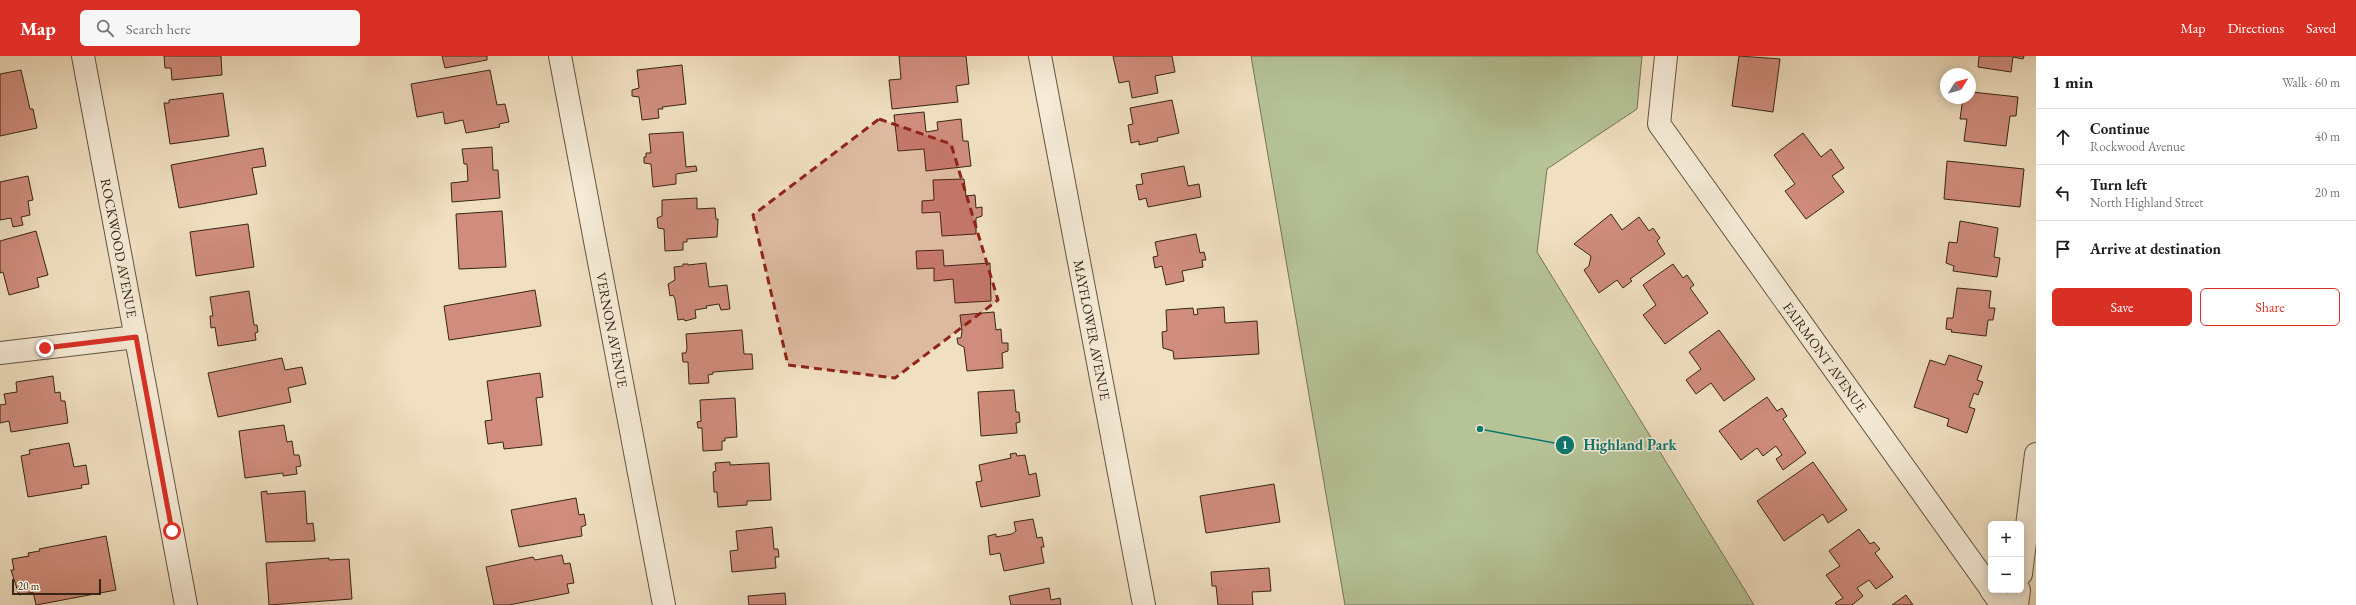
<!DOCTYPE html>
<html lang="en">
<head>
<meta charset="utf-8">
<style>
	:root { --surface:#fff; --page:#f6f6f6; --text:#202124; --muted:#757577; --line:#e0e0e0; --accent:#d93025 }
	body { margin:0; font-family:"EB Garamond",serif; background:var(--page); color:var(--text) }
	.controls { position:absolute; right:12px; bottom:12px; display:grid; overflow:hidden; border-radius:6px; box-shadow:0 2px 10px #0003 }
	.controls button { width:36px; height:36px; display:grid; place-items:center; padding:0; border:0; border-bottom:1px solid var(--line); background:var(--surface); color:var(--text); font:20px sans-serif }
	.compass { position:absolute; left:1940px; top:12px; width:36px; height:36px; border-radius:50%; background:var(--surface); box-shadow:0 2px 10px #0003; rotate:54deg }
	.scale { position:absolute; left:12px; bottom:10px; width:89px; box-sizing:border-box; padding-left:4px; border:2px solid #372516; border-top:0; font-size:11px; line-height:14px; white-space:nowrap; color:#372516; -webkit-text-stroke:3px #f5ebd7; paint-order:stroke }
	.stop { position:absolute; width:12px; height:12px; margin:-9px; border:3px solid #d93025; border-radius:50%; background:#fff }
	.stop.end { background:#d93025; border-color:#fff; box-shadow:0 1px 4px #0008 }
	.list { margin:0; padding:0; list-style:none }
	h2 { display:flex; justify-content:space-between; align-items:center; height:52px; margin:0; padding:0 16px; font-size:17px }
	h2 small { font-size:13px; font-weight:400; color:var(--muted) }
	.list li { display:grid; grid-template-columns:26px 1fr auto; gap:12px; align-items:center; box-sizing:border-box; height:56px; padding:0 16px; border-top:1px solid var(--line) }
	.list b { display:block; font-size:15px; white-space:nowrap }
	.list p { margin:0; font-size:13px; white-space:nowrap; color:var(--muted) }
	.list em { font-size:13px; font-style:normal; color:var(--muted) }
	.actions { display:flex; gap:8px; padding:12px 16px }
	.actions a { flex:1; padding:9px 0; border:1px solid var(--accent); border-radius:6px; text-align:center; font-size:14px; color:var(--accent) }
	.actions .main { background:var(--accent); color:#fff }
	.icon { flex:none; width:22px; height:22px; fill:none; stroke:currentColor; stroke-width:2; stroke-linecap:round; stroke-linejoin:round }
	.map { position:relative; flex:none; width:2036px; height:549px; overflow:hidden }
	header { display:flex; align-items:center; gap:24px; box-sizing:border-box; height:56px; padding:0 20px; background:var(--accent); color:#fff }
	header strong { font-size:19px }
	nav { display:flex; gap:22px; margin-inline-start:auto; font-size:14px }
	.search { width:280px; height:36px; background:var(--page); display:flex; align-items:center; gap:10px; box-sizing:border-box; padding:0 14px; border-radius:6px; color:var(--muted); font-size:15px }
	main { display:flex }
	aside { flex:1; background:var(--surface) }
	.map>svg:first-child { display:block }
	.green { fill:#b5c397; stroke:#767456 }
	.building { fill:#d08d7d; stroke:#372516 }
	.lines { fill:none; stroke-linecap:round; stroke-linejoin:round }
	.minor-casing { stroke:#655441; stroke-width:24 }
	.minor { stroke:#f5ebd7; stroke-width:22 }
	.route { stroke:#d93025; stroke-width:5 }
	.marked { fill:#8f2418; fill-opacity:0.2; stroke:#8f2418; stroke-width:3; stroke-dasharray:8 5; stroke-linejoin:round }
	.labels { text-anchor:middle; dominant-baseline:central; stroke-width:3; stroke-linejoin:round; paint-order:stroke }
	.street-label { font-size:14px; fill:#372516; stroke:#f5ebd7 }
	.leader { fill:none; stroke:#0f766e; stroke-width:1.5 }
	.callout-dot { fill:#0f766e; stroke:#f5ebd7; stroke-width:1.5 }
	.mark-label { font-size:12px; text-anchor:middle; font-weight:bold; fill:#fff }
	.callout-label { font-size:15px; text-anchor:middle; font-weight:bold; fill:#0f766e; stroke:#f5ebd7; stroke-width:3; stroke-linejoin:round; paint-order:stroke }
</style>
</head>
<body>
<header>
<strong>Map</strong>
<div class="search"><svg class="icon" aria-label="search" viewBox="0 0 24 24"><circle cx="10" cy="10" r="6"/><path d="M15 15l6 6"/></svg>Search here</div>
<nav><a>Map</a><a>Directions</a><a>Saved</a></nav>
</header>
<main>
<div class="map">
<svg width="2036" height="549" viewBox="0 0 2036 549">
	<rect width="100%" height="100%" fill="#f0e0c1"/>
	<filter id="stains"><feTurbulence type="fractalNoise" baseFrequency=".005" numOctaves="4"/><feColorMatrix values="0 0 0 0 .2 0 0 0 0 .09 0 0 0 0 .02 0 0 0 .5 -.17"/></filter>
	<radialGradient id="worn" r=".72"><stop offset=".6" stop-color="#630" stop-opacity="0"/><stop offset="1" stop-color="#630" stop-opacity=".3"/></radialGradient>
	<path class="green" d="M1251 0H1642L1637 53 1547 113 1537 196 1754 549H1345Z"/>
	<g class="building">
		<path d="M164 0H221L222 19 172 24 171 12H165Z"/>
		<path d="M442 0H487V4L445 12Z"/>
		<path d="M899 0H966L969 28 956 30 958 46 892 53 889 24 901 23Z"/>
		<path d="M1113 0H1172L1175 16 1155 20 1158 37 1132 42 1129 25 1119 27Z"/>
		<path d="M1739 0 1780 3 1773 56 1732 50Z"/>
		<path d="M1979 0H2024L2023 3 2013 1 2011 16 1978 11Z"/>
		<path d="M682 9 686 48 662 51 663 53H658L659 62 642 64 639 41 632 40V34L639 32 637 14Z"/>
		<path d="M21 14 30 53H33L37 72 0 80V18Z"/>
		<path d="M490 14 497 49 505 48 509 66 499 68 500 71 466 77 463 64 445 68 443 56 417 61 411 28Z"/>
		<path d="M1970 31H1972V36L2018 41 2016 60H2010L2006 90 1964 85 1967 63H1960L1963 42H1970Z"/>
		<path d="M223 37 229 80 170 88 164 47H169V44Z"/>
		<path d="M1172 44 1179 77 1157 82 1158 85 1139 89V85L1131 87 1128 69 1133 68 1130 52Z"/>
		<path d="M924 56 926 76 938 74 937 66 961 63 963 85H968L971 110 926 115 924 93 898 95 894 59Z"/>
		<path d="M683 76 686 111 696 110 697 115 676 118V128L653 131 651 108 644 107V101H646V97H651L649 78Z"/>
		<path d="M1803 77 1821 101 1831 93 1844 112 1832 120 1844 136 1806 163 1785 135 1795 128 1774 99Z"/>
		<path d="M492 91 493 114H498L500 142 452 146 451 127 468 125 467 108H464L462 93Z"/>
		<path d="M263 92 266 110 252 112 257 138 179 152 171 109Z"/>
		<path d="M1947 105 2024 113 2020 151 1944 143Z"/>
		<path d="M1184 110 1188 130 1199 128 1201 141 1148 151 1146 142 1139 144 1136 129 1143 128 1141 118Z"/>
		<path d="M28 120 33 144 28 145 30 159 21 161 23 169 13 171 11 162 0 164V126Z"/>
		<path d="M964 123 966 140 975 139 976 152 982 151V160L976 162V178L942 180 940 156 922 157V145L934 144 933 124Z"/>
		<path d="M697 142V153L715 152 716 163H718L717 181 687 183V186H683V194L665 195 664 173 658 172 657 162 662 160V144Z"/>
		<path d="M502 155 506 211 459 213 456 158Z"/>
		<path d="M1611 158 1622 174 1639 161 1649 175 1653 172 1660 182 1657 185 1665 198 1630 223 1632 225 1623 232 1617 224 1599 237 1584 214 1589 210 1591 200 1574 188Z"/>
		<path d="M1960 165 1998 172 1994 201 2000 202 1997 221 1953 215 1954 210 1946 207 1949 186 1957 187Z"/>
		<path d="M248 168 254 211 196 220 190 176Z"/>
		<path d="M36 175 48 219 37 222 39 231 9 239 3 216 0 217V185Z"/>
		<path d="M1196 178 1200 197 1204 196 1206 204H1202L1203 211 1182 215 1184 225 1166 229 1162 210 1155 212 1153 201 1158 200 1155 186Z"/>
		<path d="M943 194 944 210 990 207 991 245 955 247 953 223 934 225V212L917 213 916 195Z"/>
		<path d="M706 207 709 231 727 229 730 253 721 254 719 248 706 250 707 252 695 254 696 262 685 265 684 263 678 264 675 243 673 239 670 240 668 228 675 224 674 211 683 210V208H688V209Z"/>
		<path d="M1673 208 1683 222 1687 219 1694 229 1690 232 1708 257 1665 288 1643 259 1656 249 1643 229Z"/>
		<path d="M1957 232 1991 235 1989 252H1995L1993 264H1988L1986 280 1951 276 1952 274 1946 273 1947 262H1953Z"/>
		<path d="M535 234 541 270 449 284 444 250Z"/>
		<path d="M249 235 254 269H257L258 276 255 277 256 284 218 290 215 271 211 272 210 260H213L210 241Z"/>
		<path d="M1224 251 1225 267 1257 265 1259 298 1174 303 1173 295 1163 292 1162 276 1167 275 1166 254 1193 252 1194 259 1198 258 1197 253Z"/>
		<path d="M994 256 996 274 1001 273 1002 287H1008V295L1002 297 1003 312 967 315 964 291 958 288 957 282H961L962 275 960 259Z"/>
		<path d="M742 274 744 298H752L753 313 713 316V318L708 319 709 327 689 328 688 306H683L682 297H686L687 292 686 278Z"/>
		<path d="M1719 274 1755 323 1724 345 1711 327 1696 338 1686 324 1701 313 1689 296Z"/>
		<path d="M1949 299 1982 310 1977 324 1983 326 1978 339 1974 337 1969 351 1975 353 1967 377 1947 370 1949 363 1914 351 1930 304 1945 309Z"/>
		<path d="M282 302 285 314 302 311 306 328 288 332 291 346 218 361 208 317Z"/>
		<path d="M540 317 543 341 536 342 542 389 504 393 503 386 488 388 485 365 492 364 487 325Z"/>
		<path d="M53 320 55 337 60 336 61 345H65L68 367 11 376 9 365 0 367V349L6 348 4 338 17 336 16 326Z"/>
		<path d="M1014 334 1016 356H1019L1020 366 1016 367 1017 377 981 380 978 336Z"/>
		<path d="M1767 341 1777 355 1782 352 1787 360 1783 363 1806 397 1783 414 1776 403 1782 399 1776 390 1763 400 1757 392 1741 404 1719 375Z"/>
		<path d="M735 342 737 381 725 382V385H722V394L703 395 702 372H698L697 366 701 365 700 344Z"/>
		<path d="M284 369 287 386 292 385 294 399H299L301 410 296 411 297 418 283 420V417L245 422 239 375Z"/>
		<path d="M69 387 74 411 86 409 89 428 81 429 82 432 28 441 21 400 30 398 29 394Z"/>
		<path d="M1016 397 1017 400 1025 399 1029 419 1036 417 1040 440 981 451 976 426 982 425 979 409 1011 402 1010 398Z"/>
		<path d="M730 406V409L769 407 771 444 747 445V449L718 451 717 436H714L713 416 716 415 715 407Z"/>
		<path d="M1813 406 1847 454 1828 467 1823 458 1784 485 1757 445Z"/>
		<path d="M1274 428 1280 466 1206 477 1200 440Z"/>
		<path d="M267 435V438L305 435 307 468 313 467 315 485 266 486 261 436Z"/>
		<path d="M576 442 579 459 584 458 586 469 581 471 582 480 519 491 511 454Z"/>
		<path d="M1033 463 1037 482 1042 481 1044 491H1041L1044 507 1004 515 1000 497 990 499 988 480 996 478V481L1012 478 1016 475 1014 466Z"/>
		<path d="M772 471 774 493H778L779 501H775L776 512 732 516 730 495 738 494 736 475Z"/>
		<path d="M1859 473 1870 488 1874 486 1880 493 1875 497 1893 521 1876 533 1869 524 1857 532 1863 540 1852 549H1837L1835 547 1843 542 1826 519 1840 510 1829 495Z"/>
		<path d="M106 480 116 534 36 549 33 536 19 539 11 514H14L12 503 29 500 28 497 40 495 39 493Z"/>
		<path d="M562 499 564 508 570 507 574 527 567 528 569 537 509 549H494L486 511 533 501 535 504Z"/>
		<path d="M329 502V504L349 503 352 543 269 549 266 507Z"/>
		<path d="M1269 512 1271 535 1252 536 1253 549H1218L1216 530H1212L1211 516Z"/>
		<path d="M1049 532 1051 544 1060 542 1061 549H1011L1009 540Z"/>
		<path d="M785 537 786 549H749L748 540Z"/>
		<path d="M1906 539 1913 549H1892Z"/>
	</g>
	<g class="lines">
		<defs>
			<g id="minor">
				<path d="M83 0 186 549"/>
				<path d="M560 0 664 549"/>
				<path d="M1040 0 1144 549"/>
				<path d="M1666 0 1659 68 1991 533"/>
				<path d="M0 297 136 281"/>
				<path d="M2021 518 2036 398"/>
				<path d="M1991 534 2002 549"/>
				<path d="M2017 549 2019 534"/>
			</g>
		</defs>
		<use href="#minor" class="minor-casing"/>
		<use href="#minor" class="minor"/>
	</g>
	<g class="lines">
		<path class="route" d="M45 292 136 281 172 475"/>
	</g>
	<path class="marked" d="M879 63 951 88 998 244 895 322 788 309 753 159Z"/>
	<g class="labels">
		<g class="street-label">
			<text transform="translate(119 192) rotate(79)">ROCKWOOD AVENUE</text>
			<text transform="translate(612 274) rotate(79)">VERNON AVENUE</text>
			<text transform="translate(1092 274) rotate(79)">MAYFLOWER AVENUE</text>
			<text transform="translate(1825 301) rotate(54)">FAIRMONT AVENUE</text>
		</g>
	</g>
	<path class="leader" d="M1480 373L1565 389"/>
	<g class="callout-dot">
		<circle cx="1480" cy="373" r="4"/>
		<circle cx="1565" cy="389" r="10"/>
	</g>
	<g class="mark-label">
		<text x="1565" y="393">1</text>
	</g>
	<g class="callout-label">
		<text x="1630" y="394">Highland Park</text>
	</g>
	<rect width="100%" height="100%" filter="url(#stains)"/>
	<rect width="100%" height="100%" fill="url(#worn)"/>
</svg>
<div class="controls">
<button>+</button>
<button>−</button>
</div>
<svg class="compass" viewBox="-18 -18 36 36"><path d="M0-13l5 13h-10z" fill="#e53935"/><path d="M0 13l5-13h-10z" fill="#757577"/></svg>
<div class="scale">20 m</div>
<div class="stop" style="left:172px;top:475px"></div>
<div class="stop end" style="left:45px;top:292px"></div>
</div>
<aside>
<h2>1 min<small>Walk · 60 m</small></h2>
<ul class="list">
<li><svg class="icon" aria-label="ahead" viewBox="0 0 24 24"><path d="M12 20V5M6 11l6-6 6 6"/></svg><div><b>Continue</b><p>Rockwood Avenue</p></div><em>40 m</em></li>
<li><svg class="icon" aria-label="left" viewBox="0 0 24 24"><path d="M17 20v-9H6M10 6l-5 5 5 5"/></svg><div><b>Turn left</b><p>North Highland Street</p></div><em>20 m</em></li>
<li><svg class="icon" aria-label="arrive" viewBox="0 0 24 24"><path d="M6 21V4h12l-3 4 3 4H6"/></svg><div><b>Arrive at destination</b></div></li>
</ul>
<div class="actions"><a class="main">Save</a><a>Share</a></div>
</aside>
</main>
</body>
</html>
